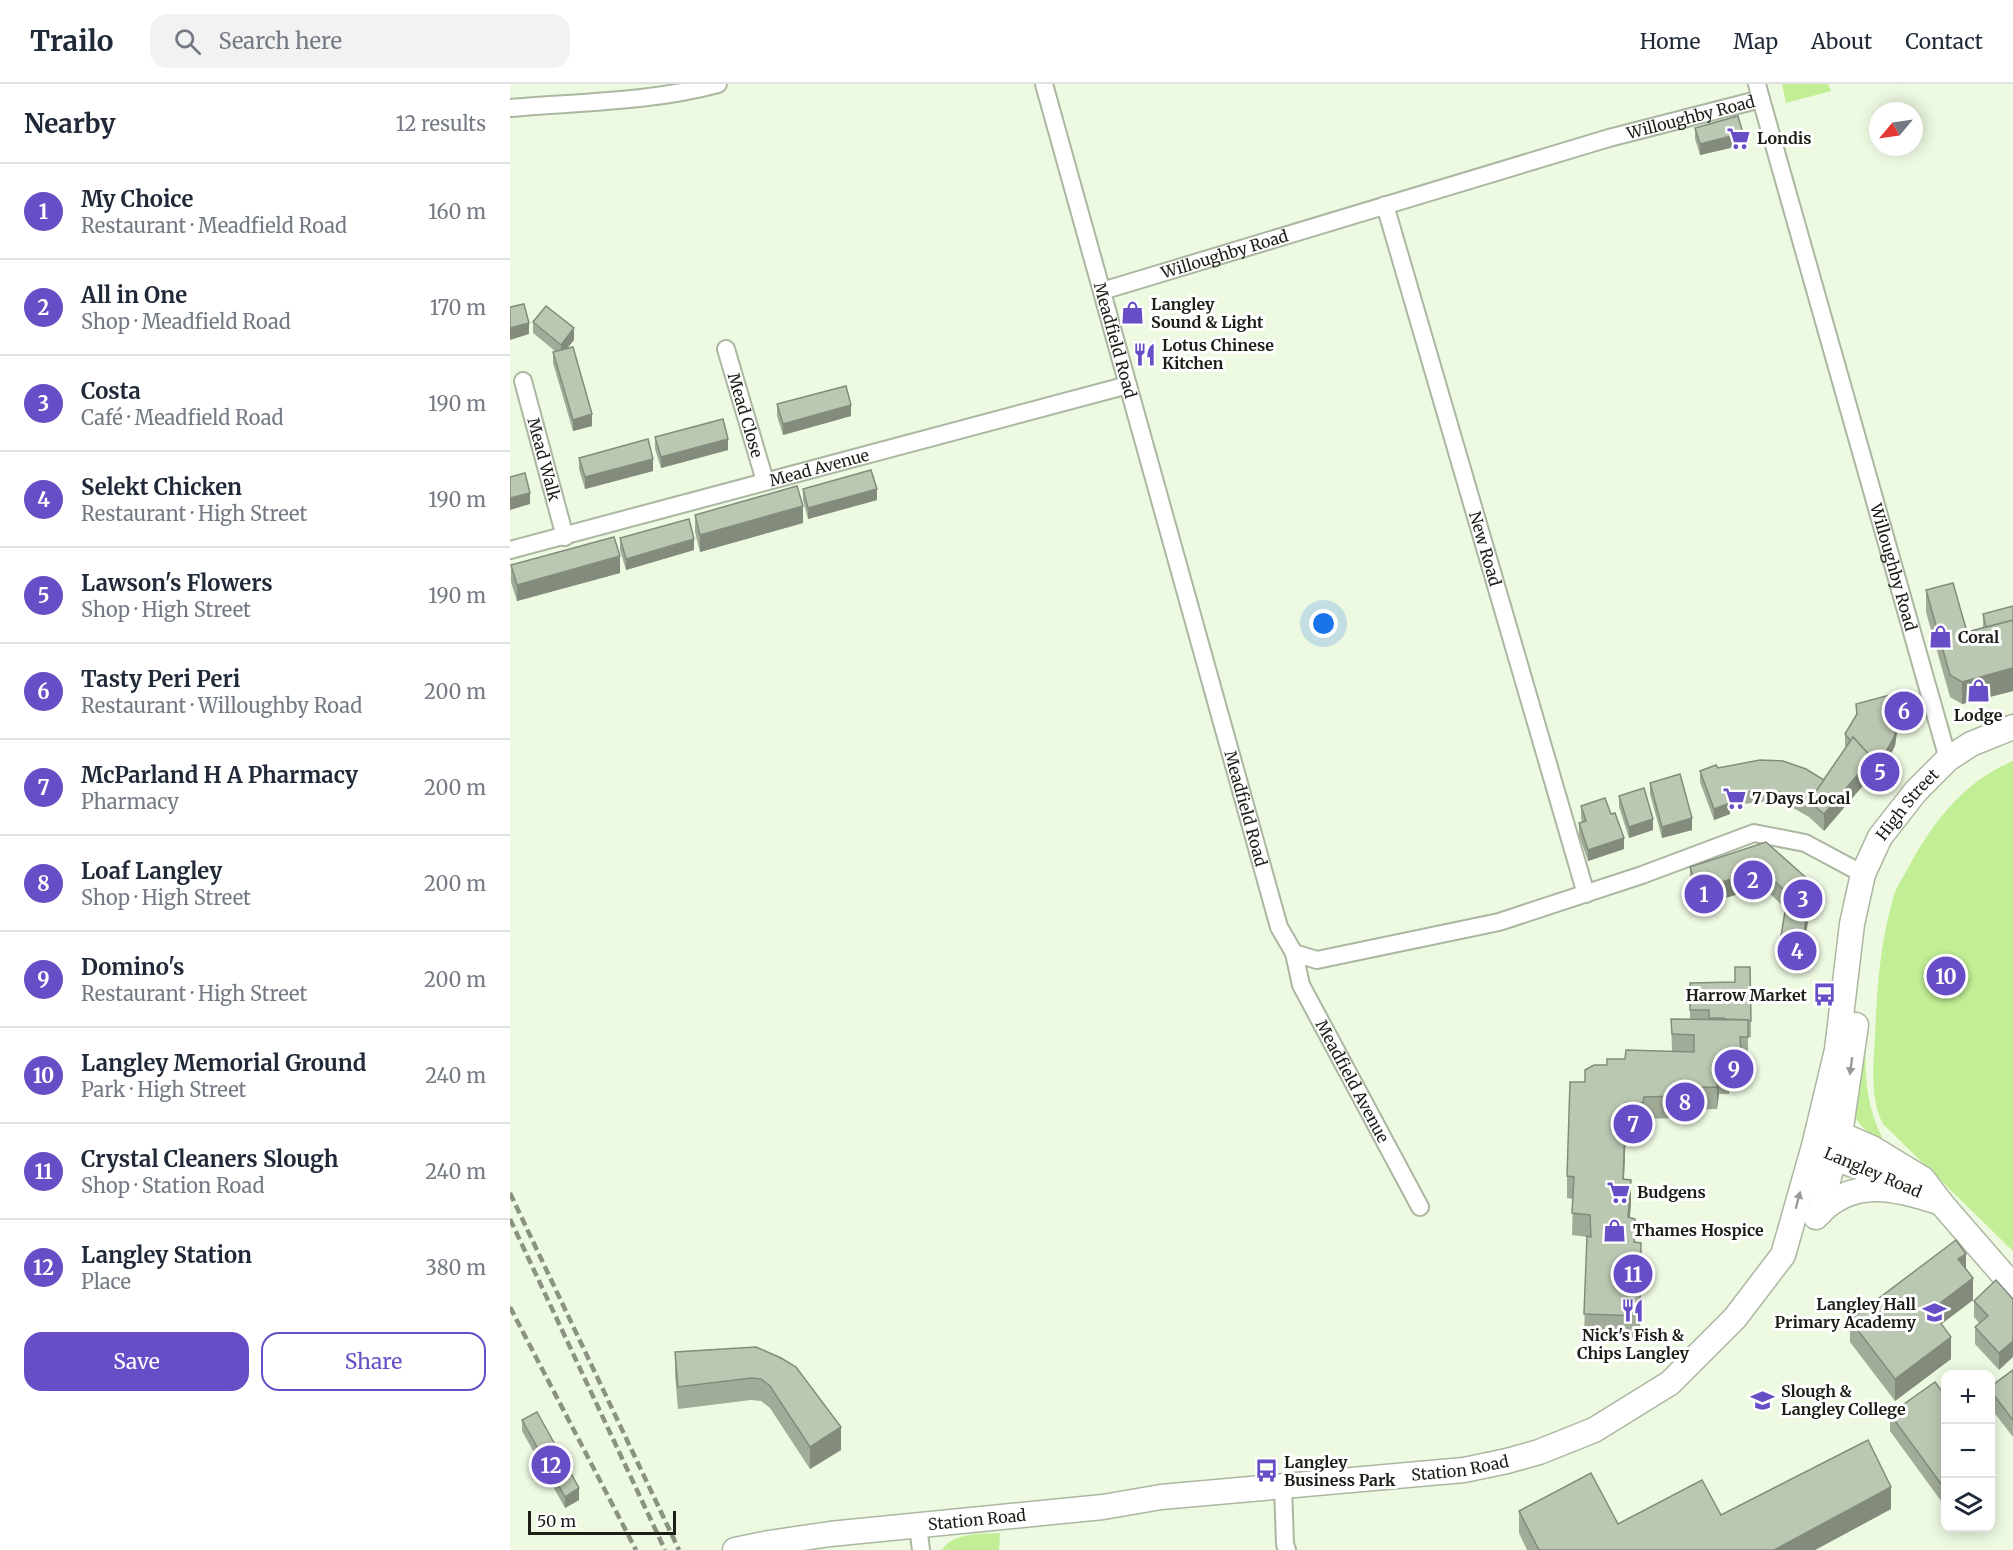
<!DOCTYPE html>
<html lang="en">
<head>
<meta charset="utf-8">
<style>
	:root { --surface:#fff; --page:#f2f2f3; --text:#1f2937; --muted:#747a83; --line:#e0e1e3; --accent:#674dc6 }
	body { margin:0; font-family:Merriweather,serif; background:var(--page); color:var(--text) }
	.controls { position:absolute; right:18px; bottom:18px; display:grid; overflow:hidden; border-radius:12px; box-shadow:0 3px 15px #0003 }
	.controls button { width:54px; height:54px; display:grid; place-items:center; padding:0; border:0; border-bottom:2px solid var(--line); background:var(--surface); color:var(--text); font:30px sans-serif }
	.compass { position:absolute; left:1359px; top:18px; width:54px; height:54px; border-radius:50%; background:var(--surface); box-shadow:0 3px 15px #0003; rotate:241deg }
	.scale { position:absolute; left:18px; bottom:15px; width:148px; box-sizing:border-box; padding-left:6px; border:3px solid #1b1f17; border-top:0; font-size:16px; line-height:21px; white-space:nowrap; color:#1b1f17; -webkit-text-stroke:4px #fff; paint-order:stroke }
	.you { position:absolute; left:814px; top:540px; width:21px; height:21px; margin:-15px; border:4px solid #fff; border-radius:50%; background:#1a73e8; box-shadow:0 0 0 9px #1a73e833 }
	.badge { display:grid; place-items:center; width:39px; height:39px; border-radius:50%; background:var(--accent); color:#fff; font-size:20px; font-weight:700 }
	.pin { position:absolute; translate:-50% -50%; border:3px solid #fff; box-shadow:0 2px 6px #0006 }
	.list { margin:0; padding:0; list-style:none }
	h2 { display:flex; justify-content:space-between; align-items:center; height:78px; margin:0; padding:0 24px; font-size:26px }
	h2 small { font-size:20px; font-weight:400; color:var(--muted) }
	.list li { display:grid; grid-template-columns:39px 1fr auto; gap:18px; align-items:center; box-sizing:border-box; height:96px; padding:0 24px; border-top:2px solid var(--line) }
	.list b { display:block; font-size:22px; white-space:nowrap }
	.list p { margin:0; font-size:20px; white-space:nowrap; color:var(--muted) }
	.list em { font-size:20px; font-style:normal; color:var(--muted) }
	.actions { display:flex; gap:12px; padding:18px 24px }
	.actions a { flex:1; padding:14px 0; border:2px solid var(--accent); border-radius:18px; text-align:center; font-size:21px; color:var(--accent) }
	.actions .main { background:var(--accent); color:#fff }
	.icon { flex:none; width:33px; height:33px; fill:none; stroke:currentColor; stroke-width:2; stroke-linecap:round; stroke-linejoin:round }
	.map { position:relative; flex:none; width:1503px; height:1466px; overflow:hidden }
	header { display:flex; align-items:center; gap:36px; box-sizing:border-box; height:84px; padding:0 30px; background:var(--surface); border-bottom:2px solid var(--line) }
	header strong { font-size:28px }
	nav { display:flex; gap:33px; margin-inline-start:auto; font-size:21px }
	.search { width:420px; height:54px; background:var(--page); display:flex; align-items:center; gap:15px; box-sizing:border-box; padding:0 21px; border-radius:18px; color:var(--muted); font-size:22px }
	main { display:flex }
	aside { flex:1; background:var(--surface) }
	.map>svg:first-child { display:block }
	.green { fill:#c2ef95 }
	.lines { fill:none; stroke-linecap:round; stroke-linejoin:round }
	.street-casing { stroke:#abb7a1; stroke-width:20 }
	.secondary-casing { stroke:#abb7a1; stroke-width:27 }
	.street { stroke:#fff; stroke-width:16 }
	.secondary { stroke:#fff; stroke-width:24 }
	.rail { stroke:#8a9282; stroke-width:4.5; stroke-dasharray:9 4.5; stroke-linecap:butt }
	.wall { fill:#a1ac98 }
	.shaded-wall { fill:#838c7c }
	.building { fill:#bbc8b1; stroke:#838c7c; stroke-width:1.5 }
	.oneway { fill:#989a97 }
	.labels { text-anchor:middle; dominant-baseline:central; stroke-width:6; stroke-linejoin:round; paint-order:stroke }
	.street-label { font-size:16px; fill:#1b1f17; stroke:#fff }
	.poi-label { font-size:16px; font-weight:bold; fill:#1b1f17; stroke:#fff; text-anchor:start }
</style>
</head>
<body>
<header>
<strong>Trailo</strong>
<div class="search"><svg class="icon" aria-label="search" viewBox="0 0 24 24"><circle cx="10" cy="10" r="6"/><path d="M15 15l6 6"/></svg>Search here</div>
<nav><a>Home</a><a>Map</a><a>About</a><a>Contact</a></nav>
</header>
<main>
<aside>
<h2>Nearby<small>12 results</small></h2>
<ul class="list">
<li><span class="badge">1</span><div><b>My Choice</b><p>Restaurant · Meadfield Road</p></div><em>160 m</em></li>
<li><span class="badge">2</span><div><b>All in One</b><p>Shop · Meadfield Road</p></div><em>170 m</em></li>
<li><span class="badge">3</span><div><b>Costa</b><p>Café · Meadfield Road</p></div><em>190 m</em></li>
<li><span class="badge">4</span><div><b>Selekt Chicken</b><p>Restaurant · High Street</p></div><em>190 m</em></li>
<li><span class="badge">5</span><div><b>Lawson's Flowers</b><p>Shop · High Street</p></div><em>190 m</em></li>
<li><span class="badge">6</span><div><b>Tasty Peri Peri</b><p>Restaurant · Willoughby Road</p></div><em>200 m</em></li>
<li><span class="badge">7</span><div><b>McParland H A Pharmacy</b><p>Pharmacy</p></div><em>200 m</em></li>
<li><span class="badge">8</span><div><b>Loaf Langley</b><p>Shop · High Street</p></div><em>200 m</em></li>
<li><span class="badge">9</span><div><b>Domino's</b><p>Restaurant · High Street</p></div><em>200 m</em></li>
<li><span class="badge">10</span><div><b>Langley Memorial Ground</b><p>Park · High Street</p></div><em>240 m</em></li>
<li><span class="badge">11</span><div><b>Crystal Cleaners Slough</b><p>Shop · Station Road</p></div><em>240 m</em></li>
<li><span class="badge">12</span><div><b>Langley Station</b><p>Place</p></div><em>380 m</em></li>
</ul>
<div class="actions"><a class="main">Save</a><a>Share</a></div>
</aside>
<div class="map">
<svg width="1503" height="1466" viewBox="0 0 1503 1466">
	<rect width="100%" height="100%" fill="#edf9e1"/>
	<g class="green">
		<path d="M1272 0H1318L1321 7 1276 19Z"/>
		<path d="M1503 677V1167L1373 1040C1359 1013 1364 980 1365 950 1367 905 1370 859 1383 815 1385 805 1392 795 1397 786 1421 740 1454 697 1503 677Z"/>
		<path d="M1355 950C1356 990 1354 1015 1372 1053L1370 1057C1357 1049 1347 1039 1341 1025Z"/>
		<path d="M490 1449 489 1466H432C443 1448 471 1450 490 1449Z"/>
	</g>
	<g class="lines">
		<defs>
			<g id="street">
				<path id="s1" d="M534 0 769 843 784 869 791 901 910 1123"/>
				<path d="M1247 0 1251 15"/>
				<path d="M0 24C69 18 141 18 208 0"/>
				<path id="s2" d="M875 121 1076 810"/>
				<path id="s3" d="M592 207 1099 54 1251 15 1438 675"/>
				<path id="s4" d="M216 265 255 397"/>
				<path id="s5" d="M13 297 55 453"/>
				<path id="s6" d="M0 466 618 301"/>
				<path d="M784 869 807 876 989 838 1132 791 1244 749 1295 759 1353 790"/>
				<path d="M773 1403 775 1460 777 1466"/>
				<path d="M408 1442 411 1466"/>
			</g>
			<g id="secondary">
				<path d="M1317 1056 1330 1050 1362 1064 1413 1095 1431 1119 1503 1202"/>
				<path d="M1310 1066 1323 1074 1395 1099"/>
				<path d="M1310 1129 1330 1050 1346 941"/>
				<path d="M1306 1133C1341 1092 1387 1104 1431 1119"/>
				<path id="s7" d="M225 1466 259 1459 320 1450 593 1423 651 1413 954 1386 997 1377 1029 1368 1084 1346 1160 1299 1225 1234 1273 1171 1304 1062 1327 966 1342 840 1353 790 1370 753 1406 707 1438 675 1461 660 1503 643"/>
			</g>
		</defs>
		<use href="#street" class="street-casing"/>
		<use href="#secondary" class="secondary-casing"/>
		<use href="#street" class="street"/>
		<use href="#secondary" class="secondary"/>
		<g class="rail">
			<path d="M0 1109 169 1466"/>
			<path d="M0 1135 155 1466"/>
			<path d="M0 1223 126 1466"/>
		</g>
	</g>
	<g class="wall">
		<path d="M1185 44 1233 61 1190 71 1185 55Z"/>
		<path d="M23 238 64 256 57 264 82 342 63 347 43 279V268L45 267 23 249Z"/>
		<path d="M267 320 341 332 273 351 267 332Z"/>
		<path d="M145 353 218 366 151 384 145 365Z"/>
		<path d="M69 374 143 387 75 405 69 385Z"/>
		<path d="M293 405 367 416 298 435 293 416Z"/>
		<path d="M185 431 293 439 190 468 185 448Z"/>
		<path d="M110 454 184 466 116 486 110 466Z"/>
		<path d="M1 481 110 489 7 517 1 498Z"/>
		<path d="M1416 506 1457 548 1473 543V530L1503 522V607L1452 620 1440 613 1416 528Z"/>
		<path d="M1391 619 1385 662 1366 697 1362 691 1314 747 1299 733 1285 725 1269 719 1251 718 1233 720 1220 724V730L1204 736 1190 698V687L1208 684 1314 696 1337 663 1335 662V650L1346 631V620Z"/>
		<path d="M1140 699 1182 746 1152 754 1140 710Z"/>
		<path d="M1109 712 1143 746 1119 754 1109 723Z"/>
		<path d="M1071 722 1114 765 1078 777 1069 751V739L1072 738 1071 734Z"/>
		<path d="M1256 758 1301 815 1292 880 1270 874V858L1275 824 1253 803 1187 822 1180 800V783Z"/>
		<path d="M1240 883 1241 953 1238 954V975H1231V994H1220L1219 1010H1209L1207 1025 1168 1026 1167 1034 1134 1035 1133 1042H1116L1114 1095 1121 1118 1120 1133 1125 1158 1131 1159 1130 1254 1074 1253 1077 1153 1062 1151 1063 1115 1057 1114V1092L1075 998 1097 981 1115 975 1162 967 1161 935H1180V899L1225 898Z"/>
		<path d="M1456 1186 1463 1216 1431 1240 1441 1275 1385 1317 1340 1258V1236Z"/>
		<path d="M1503 1215 1489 1286 1465 1260V1243L1469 1239 1464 1233V1217Z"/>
		<path d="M246 1263 331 1366 300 1385 260 1324 251 1317 241 1316 168 1325 165 1291V1268Z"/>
		<path d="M1503 1286V1353L1480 1323V1303Z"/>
		<path d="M1436 1313 1434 1421 1380 1347V1330Z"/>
		<path d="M12 1336 69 1416 55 1424 12 1347Z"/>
		<path d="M1381 1425 1305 1466H1017L1009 1449V1427L1108 1440 1211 1431Z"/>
	</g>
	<g class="shaded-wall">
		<path d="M1233 49V61L1190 71V60Z"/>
		<path d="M19 239V250L0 256V244Z"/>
		<path d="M64 244V256L51 272V261Z"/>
		<path d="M341 321V332L273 351V340Z"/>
		<path d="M82 330V342L63 347V336Z"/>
		<path d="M218 355V366L151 384V373Z"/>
		<path d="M143 375V387L75 405V393Z"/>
		<path d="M367 405V416L298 435V424Z"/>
		<path d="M20 409V420L0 426V414Z"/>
		<path d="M293 422V439L190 468V451Z"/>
		<path d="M184 455V466L116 486V475Z"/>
		<path d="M110 472V489L7 517V501Z"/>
		<path d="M1503 584V607L1452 620V598Z"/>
		<path d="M1391 608V619L1385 662 1366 697V686Z"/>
		<path d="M1362 674V691L1314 747V730Z"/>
		<path d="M1233 708V720L1220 724V730L1204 736V725L1218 713Z"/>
		<path d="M1182 734V746L1152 754V743Z"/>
		<path d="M1143 735V746L1119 754V743Z"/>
		<path d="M1114 754V765L1078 777V766Z"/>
		<path d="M1253 786V803L1187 822V805Z"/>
		<path d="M1301 798V815L1292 880V863Z"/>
		<path d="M1220 972V994L1219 1010V987Z"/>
		<path d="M1209 988V1010L1207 1025V1003Z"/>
		<path d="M1168 1004V1026L1167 1034V1012Z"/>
		<path d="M1116 1019V1042L1113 1118V1095Z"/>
		<path d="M1121 1096V1118L1118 1155V1133Z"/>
		<path d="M1456 1170V1192L1448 1175Z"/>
		<path d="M1463 1194V1216L1421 1248V1226Z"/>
		<path d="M1441 1253V1275L1385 1317V1295Z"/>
		<path d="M1503 1257V1273L1489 1286V1269Z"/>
		<path d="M331 1343V1366L300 1385V1363Z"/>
		<path d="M1436 1402V1419L1434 1421V1404Z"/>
		<path d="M1381 1403V1425L1305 1466H1264Z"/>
		<path d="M69 1404V1416L55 1424V1413Z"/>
	</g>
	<g class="building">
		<path d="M1228 32 1233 49 1190 60 1185 44Z"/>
		<path d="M14 220 19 239 0 244V223Z"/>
		<path d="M36 222 64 244 51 261 23 238Z"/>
		<path d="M63 263 82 330 63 336 43 268Z"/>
		<path d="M336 302 341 321 273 340 267 320Z"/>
		<path d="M213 335 218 355 151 373 145 353Z"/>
		<path d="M138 355 143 375 75 393 69 374Z"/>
		<path d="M361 386 367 405 298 424 293 405Z"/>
		<path d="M15 389 20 409 0 414V393Z"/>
		<path d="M287 402 293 422 190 451 185 431Z"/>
		<path d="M179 435 184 455 116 475 110 454Z"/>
		<path d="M104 453 110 472 7 501 1 481Z"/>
		<path d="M1443 499 1457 548 1503 536V584L1452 598 1440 591 1416 506Z"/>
		<path d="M1503 522V536L1476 543 1473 530Z"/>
		<path d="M1391 608 1385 651 1366 686 1362 680V674L1343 653 1341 657 1335 650 1347 630 1346 620Z"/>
		<path d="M1343 653 1362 674 1314 730 1299 717Z"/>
		<path d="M1250 676 1273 677 1296 685 1314 696 1299 717V722L1285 714 1269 708 1251 707 1233 708 1218 713 1220 719 1204 725 1190 687 1206 681 1208 684Z"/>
		<path d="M1170 690 1182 734 1152 743 1140 699Z"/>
		<path d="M1134 704 1143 735 1119 743 1109 712Z"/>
		<path d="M1095 714 1101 730 1105 729 1114 754 1078 766 1069 739 1076 737 1071 722Z"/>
		<path d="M1256 758 1301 798 1292 863 1270 858 1278 810 1253 786 1187 805 1180 783Z"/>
		<path d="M1225 883H1240L1241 937H1238V936L1215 935 1214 934H1199V926H1180V899L1225 898Z"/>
		<path d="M1161 935 1238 936V953H1230L1231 971 1220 972 1219 987 1209 988 1207 1003 1168 1004 1167 1012 1134 1013 1133 1019H1116L1113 1095 1121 1096 1118 1133 1125 1135 1124 1158 1131 1159 1130 1232 1074 1230 1077 1152 1081 1153 1080 1131 1062 1129 1064 1093 1057 1092 1060 998H1075V986L1084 981H1097V975H1115L1116 966 1184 968V951L1162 950Z"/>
		<path d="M1446 1156 1456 1170 1448 1175 1463 1194 1421 1226 1441 1253 1385 1295 1340 1236Z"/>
		<path d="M1486 1196 1503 1215V1257L1489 1269 1465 1243 1478 1232 1464 1217Z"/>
		<path d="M246 1263 271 1274 286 1283 331 1343 300 1363 260 1302 251 1295 241 1294 168 1303 165 1268Z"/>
		<path d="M1503 1286V1336L1480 1306V1303Z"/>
		<path d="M1425 1298 1436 1313V1402L1434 1404 1380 1330Z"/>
		<path d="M27 1328 69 1404 55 1413 12 1336Z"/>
		<path d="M1358 1356 1381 1403 1264 1466H1029L1009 1427 1081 1389 1108 1440 1192 1396 1211 1431Z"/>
	</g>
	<defs><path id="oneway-solid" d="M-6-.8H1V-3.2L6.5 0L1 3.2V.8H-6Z" transform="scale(1.5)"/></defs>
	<g class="oneway">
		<use href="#oneway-solid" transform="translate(1341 982) rotate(98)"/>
		<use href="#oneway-solid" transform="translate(1288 1116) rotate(-75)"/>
	</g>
	<defs>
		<symbol id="supermarket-bare" viewBox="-9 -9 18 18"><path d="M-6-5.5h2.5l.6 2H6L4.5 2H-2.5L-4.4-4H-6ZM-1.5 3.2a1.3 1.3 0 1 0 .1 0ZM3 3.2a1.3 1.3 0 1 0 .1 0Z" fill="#674dc6" stroke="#fff" stroke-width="2.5" paint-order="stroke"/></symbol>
		<symbol id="shop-bare" viewBox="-9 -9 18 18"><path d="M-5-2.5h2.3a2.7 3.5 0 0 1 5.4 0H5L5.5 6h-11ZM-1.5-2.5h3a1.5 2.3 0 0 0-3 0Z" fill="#674dc6" stroke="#fff" stroke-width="2.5" paint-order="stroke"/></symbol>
		<symbol id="restaurant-bare" viewBox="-9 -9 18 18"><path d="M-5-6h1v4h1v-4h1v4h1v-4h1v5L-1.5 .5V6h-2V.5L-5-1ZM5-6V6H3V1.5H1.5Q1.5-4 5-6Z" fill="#674dc6" stroke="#fff" stroke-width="2.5" paint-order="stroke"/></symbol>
		<symbol id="bus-bare" viewBox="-9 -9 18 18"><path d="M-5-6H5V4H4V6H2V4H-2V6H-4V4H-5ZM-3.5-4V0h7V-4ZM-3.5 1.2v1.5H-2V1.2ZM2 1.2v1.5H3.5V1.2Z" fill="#674dc6" stroke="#fff" stroke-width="2.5" paint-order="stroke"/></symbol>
		<symbol id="school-bare" viewBox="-9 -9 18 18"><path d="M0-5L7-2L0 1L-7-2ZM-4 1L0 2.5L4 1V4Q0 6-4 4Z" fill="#674dc6" stroke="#fff" stroke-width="2.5" paint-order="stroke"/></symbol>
		<symbol id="university-bare" viewBox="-9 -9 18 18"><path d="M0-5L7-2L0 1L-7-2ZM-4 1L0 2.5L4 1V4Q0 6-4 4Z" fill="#674dc6" stroke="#fff" stroke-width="2.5" paint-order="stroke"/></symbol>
	</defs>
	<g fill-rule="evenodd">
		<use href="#supermarket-bare" x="1212" y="38" width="33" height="33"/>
		<use href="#shop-bare" x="606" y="212" width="33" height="33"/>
		<use href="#restaurant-bare" x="618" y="254" width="33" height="33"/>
		<use href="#shop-bare" x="1414" y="536" width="33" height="33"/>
		<use href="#shop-bare" x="1452" y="590" width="33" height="33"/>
		<use href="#supermarket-bare" x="1208" y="698" width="33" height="33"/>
		<use href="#bus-bare" x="1298" y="894" width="33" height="33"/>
		<use href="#supermarket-bare" x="1092" y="1092" width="33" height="33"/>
		<use href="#shop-bare" x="1088" y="1130" width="33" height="33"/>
		<use href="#restaurant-bare" x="1106" y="1210" width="33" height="33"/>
		<use href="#school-bare" x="1408" y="1212" width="33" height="33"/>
		<use href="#university-bare" x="1236" y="1300" width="33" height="33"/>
		<use href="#bus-bare" x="740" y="1370" width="33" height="33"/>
	</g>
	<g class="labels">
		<g class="street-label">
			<text stroke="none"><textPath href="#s3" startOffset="614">Willoughby Road</textPath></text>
			<text stroke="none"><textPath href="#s3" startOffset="128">Willoughby Road</textPath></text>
			<text stroke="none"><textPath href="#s1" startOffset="266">Meadfield Road</textPath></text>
			<text stroke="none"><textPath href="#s4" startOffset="69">Mead Close</textPath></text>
			<text stroke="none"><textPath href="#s5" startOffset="81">Mead Walk</textPath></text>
			<text stroke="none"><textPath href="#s6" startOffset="320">Mead Avenue</textPath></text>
			<text stroke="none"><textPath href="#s2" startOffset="358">New Road</textPath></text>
			<text stroke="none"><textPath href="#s3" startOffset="1173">Willoughby Road</textPath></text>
			<text stroke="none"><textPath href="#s7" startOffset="1604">High Street</textPath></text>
			<text stroke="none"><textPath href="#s1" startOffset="752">Meadfield Road</textPath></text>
			<text stroke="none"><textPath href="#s1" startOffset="1047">Meadfield Avenue</textPath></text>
			<text transform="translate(1363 1088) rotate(23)">Langley Road</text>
			<text stroke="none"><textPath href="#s7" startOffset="730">Station Road</textPath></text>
			<text stroke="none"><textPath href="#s7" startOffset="244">Station Road</textPath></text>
		</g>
		<g class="poi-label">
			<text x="1247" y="54">Londis</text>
			<text x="641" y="220">Langley<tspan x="641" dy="18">Sound &amp; Light</tspan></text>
			<text x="652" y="261">Lotus Chinese<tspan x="652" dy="18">Kitchen</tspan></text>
			<text x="1448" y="553">Coral</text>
			<text x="1468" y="631" text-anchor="middle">Lodge</text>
			<text x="1242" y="714">7 Days Local</text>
			<text x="1297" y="911" text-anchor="end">Harrow Market</text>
			<text x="1127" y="1108">Budgens</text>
			<text x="1123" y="1146">Thames Hospice</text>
			<text x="1406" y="1220" text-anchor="end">Langley Hall<tspan x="1406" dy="18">Primary Academy</tspan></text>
			<text x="1123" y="1251" text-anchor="middle">Nick's Fish &amp;<tspan x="1123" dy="18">Chips Langley</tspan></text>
			<text x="1271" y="1307">Slough &amp;<tspan x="1271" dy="18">Langley College</tspan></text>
			<text x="774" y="1378">Langley<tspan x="774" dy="18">Business Park</tspan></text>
		</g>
	</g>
</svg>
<div class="controls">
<button>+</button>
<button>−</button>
<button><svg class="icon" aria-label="layers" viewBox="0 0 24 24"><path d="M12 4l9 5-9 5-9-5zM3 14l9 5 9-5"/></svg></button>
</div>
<svg class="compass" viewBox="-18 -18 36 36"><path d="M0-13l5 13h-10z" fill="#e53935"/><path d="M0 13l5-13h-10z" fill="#747a83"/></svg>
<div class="scale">50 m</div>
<div class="you"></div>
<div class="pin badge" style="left:1194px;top:810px">1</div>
<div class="pin badge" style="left:1243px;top:796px">2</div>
<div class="pin badge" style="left:1293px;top:815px">3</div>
<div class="pin badge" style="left:1287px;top:867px">4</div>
<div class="pin badge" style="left:1370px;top:688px">5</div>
<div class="pin badge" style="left:1394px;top:627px">6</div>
<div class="pin badge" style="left:1123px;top:1040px">7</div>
<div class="pin badge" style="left:1175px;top:1018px">8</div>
<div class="pin badge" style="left:1224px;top:985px">9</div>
<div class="pin badge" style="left:1436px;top:892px">10</div>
<div class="pin badge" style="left:1123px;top:1190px">11</div>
<div class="pin badge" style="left:41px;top:1381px">12</div>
</div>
</main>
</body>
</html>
